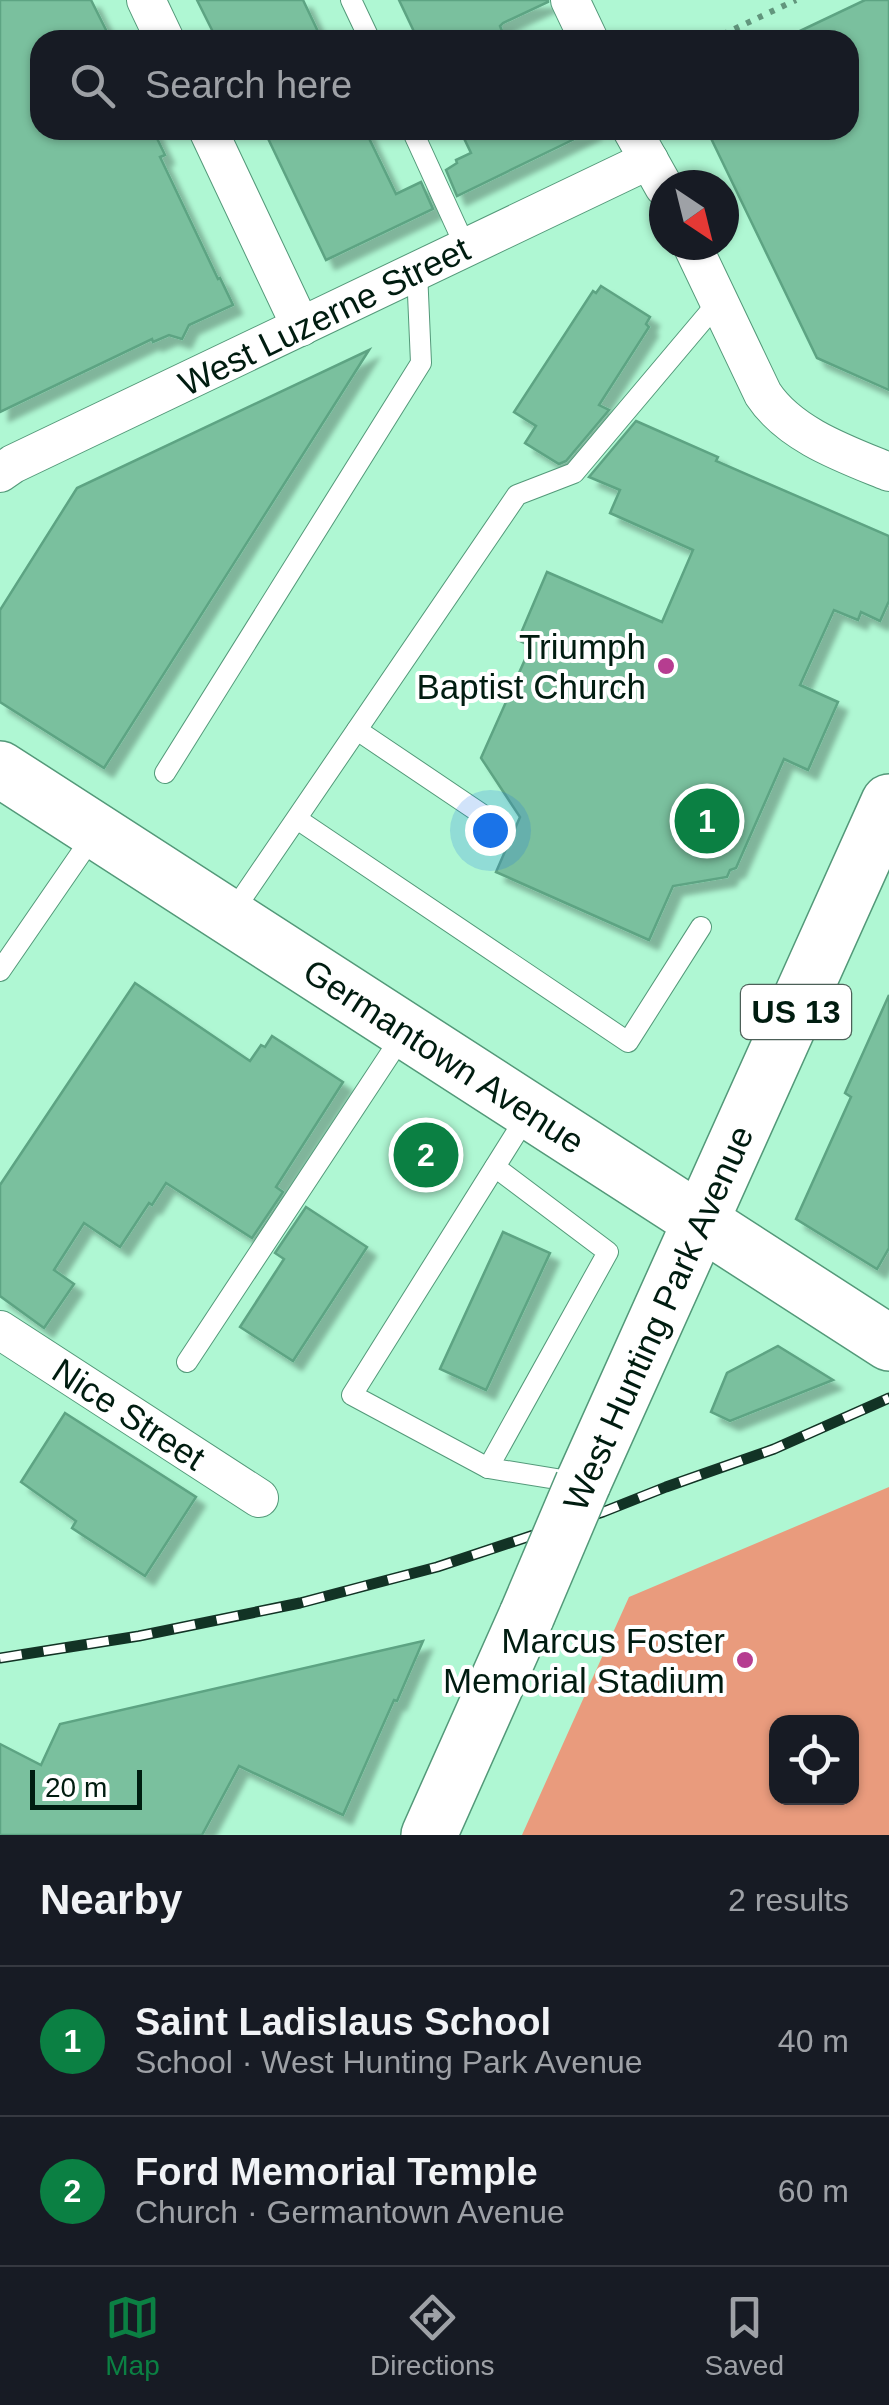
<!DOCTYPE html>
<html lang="en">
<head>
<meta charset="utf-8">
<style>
	:root { --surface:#171b24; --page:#242831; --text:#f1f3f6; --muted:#9ea1a6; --line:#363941; --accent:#0b8043 }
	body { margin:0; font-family:Arial,sans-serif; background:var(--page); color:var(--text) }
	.controls { position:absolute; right:30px; bottom:30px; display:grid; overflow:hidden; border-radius:20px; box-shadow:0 2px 8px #0004 }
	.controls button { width:90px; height:90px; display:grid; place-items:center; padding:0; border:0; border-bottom:2px solid var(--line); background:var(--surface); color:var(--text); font:50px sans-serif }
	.compass { position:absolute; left:649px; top:170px; width:90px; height:90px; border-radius:50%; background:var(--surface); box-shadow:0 2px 8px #0004; rotate:145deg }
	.scale { position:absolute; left:30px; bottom:25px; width:112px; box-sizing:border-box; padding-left:10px; border:5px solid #001c10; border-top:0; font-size:28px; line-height:35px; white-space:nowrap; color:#001c10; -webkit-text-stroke:8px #fff; paint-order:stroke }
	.you { position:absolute; left:490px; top:830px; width:35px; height:35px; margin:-25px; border:8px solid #fff; border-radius:50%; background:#1a73e8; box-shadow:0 0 0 15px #1a73e833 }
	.badge { display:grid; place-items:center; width:65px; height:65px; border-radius:50%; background:var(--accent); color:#fff; font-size:32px; font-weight:700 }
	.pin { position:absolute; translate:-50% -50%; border:5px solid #fff; box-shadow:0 2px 10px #0006 }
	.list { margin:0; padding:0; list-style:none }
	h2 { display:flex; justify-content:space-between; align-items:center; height:130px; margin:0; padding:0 40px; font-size:42px }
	h2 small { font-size:32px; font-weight:400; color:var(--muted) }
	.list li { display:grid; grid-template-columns:65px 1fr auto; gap:30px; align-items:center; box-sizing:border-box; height:150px; padding:0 40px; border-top:2px solid var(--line) }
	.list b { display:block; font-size:38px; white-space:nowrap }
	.list p { margin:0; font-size:32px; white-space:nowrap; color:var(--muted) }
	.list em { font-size:32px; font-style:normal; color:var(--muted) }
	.icon { flex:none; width:55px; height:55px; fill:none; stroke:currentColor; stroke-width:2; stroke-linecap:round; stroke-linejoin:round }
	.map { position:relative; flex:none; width:889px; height:1835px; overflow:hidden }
	.search { position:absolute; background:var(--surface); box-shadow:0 2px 8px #0004; left:30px; right:30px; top:30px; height:110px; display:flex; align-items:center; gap:25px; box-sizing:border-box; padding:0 35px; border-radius:30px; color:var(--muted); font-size:38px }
	.sheet { height:430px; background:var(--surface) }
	nav { display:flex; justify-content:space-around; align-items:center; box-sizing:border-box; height:140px; border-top:2px solid var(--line); background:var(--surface); font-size:28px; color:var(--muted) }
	nav a { display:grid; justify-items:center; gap:5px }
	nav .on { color:var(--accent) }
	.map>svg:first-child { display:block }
	.green { fill:#e99b7d; fill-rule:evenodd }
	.building { fill:#7ac09e; stroke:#5da483; stroke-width:2.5; filter:url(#shadow) }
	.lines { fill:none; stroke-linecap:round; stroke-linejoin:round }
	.lane-casing { stroke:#539979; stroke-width:22 }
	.street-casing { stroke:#539979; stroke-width:40 }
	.primary-casing { stroke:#539979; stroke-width:58 }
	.path { stroke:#62967d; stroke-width:6; stroke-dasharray:5 8; stroke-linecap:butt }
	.lane { stroke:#fff; stroke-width:20 }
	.street { stroke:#fff; stroke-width:38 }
	.primary { stroke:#fff; stroke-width:55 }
	.rail-casing { stroke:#123325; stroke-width:11 }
	.rail { stroke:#fff; stroke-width:8; stroke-dasharray:22; stroke-linecap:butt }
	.primary-bridge-casing { stroke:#539979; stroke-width:58; stroke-linecap:butt }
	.primary-bridge { stroke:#fff; stroke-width:55 }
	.poi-dot { fill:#b63d90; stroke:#fff; stroke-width:4 }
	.labels { text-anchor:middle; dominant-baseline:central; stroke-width:8; stroke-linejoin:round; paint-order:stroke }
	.shield { fill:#fff; stroke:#4c6058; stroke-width:2.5 }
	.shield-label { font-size:32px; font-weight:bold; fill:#001c10 }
	.street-label { font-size:35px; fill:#001c10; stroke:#fff }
	.poi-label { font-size:35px; fill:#001c10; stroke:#fff; text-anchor:end }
</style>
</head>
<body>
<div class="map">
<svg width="889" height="1835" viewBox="0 0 889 1835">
	<defs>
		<filter id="shadow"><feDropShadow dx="9" dy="9" stdDeviation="2.5" flood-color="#0004"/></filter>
	</defs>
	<rect width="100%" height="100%" fill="#aff7d3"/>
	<path class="green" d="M889 1487V1835H522L629 1597ZM776 1722H852V1798H776Z"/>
	<g class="building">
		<path d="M0 0H91L108 34 90 40H40V130H153L165 155 160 157 218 279 220 278 233 305 189 325 182 339 169 335 153 342 152 339 0 412Z"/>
		<path d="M197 0H303L322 40H217Z"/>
		<path d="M399 0H548V2L503 23 500 26 502 31 484 40H418Z"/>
		<path d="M865 0H889V390L817 358 707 130H849V40H781Z"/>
		<path d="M264 130H365L396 194 421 182 433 209 326 260Z"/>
		<path d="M460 130H593L457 196 446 170 457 163 456 160 471 153Z"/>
		<path d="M601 286 650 317 646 324 649 327 599 405 609 410 566 461 559 464 525 443 536 426 514 412 593 291 596 293Z"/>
		<path d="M369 350 104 768 0 702V610L77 488Z"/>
		<path d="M636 421 718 457 716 461 889 536V601L880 621 861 612 858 620 834 610 800 685 838 702 808 770 784 759 736 868 730 870 727 877 673 886 649 940 496 872 520 817 481 758 531 646 518 640 547 572 662 622 693 550 610 513 620 490 589 477Z"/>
		<path d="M135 983 250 1061 261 1045 265 1047 272 1036 343 1082 276 1187 283 1192 252 1238 166 1183 152 1205 149 1203 120 1247 84 1223 54 1270 74 1284 44 1328 0 1296V1185Z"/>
		<path d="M889 995V1248L877 1269 796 1219 851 1097 845 1093Z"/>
		<path d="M306 1207 367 1247 293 1361 240 1327 284 1259 275 1253Z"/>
		<path d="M503 1232 550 1253 486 1390 440 1369Z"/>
		<path d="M778 1346 833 1380 730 1421 711 1412 727 1373Z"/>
		<path d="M65 1413 196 1497 145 1576 72 1528 76 1521 21 1482Z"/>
		<path d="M423 1641 397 1701 394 1700 343 1815 239 1766 202 1835H0V1744L41 1765 60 1724Z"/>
	</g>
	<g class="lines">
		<defs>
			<g id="lane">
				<path d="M351 0 370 40"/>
				<path d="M412 130 466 248"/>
				<path d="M357 730 489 819"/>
				<path d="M165 773 421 363 417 271"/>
				<path d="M297 819 628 1042 701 927"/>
				<path d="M230 916 517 495 574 473 719 301"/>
				<path d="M0 971 95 833"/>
				<path d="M528 1114 352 1395 488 1468 581 1483"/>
				<path d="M187 1362 404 1033"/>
				<path d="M488 1468 608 1252 495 1167"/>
			</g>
			<g id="street">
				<path d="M146 0 165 40"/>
				<path d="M570 0 589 40"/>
				<path d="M208 130 301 327"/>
				<path d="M632 130 664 187"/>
				<path d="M692 245 763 394C790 435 845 454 889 472"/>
				<path d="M0 473 13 464 649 160"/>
				<path d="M0 1330 259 1498"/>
			</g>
			<g id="primary">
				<path d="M0 769 889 1343"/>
				<path d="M583 1483 889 802"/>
				<path d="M429 1835 527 1615"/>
			</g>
		</defs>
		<use href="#lane" class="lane-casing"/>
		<use href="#street" class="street-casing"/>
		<use href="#primary" class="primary-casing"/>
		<path class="path" d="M711 40 796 0"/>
		<use href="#lane" class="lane"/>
		<use href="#street" class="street"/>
		<use href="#primary" class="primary"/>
		<defs>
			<path id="rail" d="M0 1658 139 1636 300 1603 437 1567 603 1512 666 1487 774 1449 889 1398"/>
		</defs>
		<use href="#rail" class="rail-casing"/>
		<use href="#rail" class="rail"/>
		<defs>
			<path id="primary-bridge" d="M527 1615 583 1483"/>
		</defs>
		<use href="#primary-bridge" class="primary-bridge-casing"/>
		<use href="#primary-bridge" class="primary-bridge"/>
	</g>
	<g class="poi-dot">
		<circle cx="666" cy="666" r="10"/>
		<circle cx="745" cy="1660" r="10"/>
	</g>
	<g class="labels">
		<rect class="shield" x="741" y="985" width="110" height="54" rx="8"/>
		<g class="shield-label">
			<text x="796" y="1012">US 13</text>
		</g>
		<g class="street-label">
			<text transform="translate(324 316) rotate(-26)">West Luzerne Street</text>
			<text transform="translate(444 1056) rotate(33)">Germantown Avenue</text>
			<text transform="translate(658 1318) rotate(-66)">West Hunting Park Avenue</text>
			<text transform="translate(129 1414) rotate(33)">Nice Street</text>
		</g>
		<g class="poi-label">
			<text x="646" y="646">Triumph<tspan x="646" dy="40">Baptist Church</tspan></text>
			<text x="725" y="1640">Marcus Foster<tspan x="725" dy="40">Memorial Stadium</tspan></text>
		</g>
	</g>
</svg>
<div class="controls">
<button><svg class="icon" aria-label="locate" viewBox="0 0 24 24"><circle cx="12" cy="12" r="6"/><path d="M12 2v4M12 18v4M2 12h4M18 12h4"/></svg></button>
</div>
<svg class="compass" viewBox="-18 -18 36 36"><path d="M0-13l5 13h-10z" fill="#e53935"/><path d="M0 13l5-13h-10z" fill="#9ea1a6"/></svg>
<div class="scale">20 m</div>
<div class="you"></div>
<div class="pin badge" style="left:707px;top:821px">1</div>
<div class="pin badge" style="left:426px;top:1155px">2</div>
<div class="search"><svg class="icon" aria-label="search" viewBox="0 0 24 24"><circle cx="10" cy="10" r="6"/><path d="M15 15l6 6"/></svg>Search here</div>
</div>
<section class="sheet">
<h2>Nearby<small>2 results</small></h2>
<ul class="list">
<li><span class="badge">1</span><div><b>Saint Ladislaus School</b><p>School · West Hunting Park Avenue</p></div><em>40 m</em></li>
<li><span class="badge">2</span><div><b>Ford Memorial Temple</b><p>Church · Germantown Avenue</p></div><em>60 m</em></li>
</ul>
</section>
<nav>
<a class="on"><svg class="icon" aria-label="map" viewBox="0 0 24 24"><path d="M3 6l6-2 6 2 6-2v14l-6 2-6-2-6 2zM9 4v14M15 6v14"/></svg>Map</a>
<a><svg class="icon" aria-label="directions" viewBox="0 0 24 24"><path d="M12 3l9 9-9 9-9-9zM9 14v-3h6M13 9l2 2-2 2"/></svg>Directions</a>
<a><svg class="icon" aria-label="saved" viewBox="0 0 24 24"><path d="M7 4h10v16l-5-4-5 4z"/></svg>Saved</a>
</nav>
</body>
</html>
